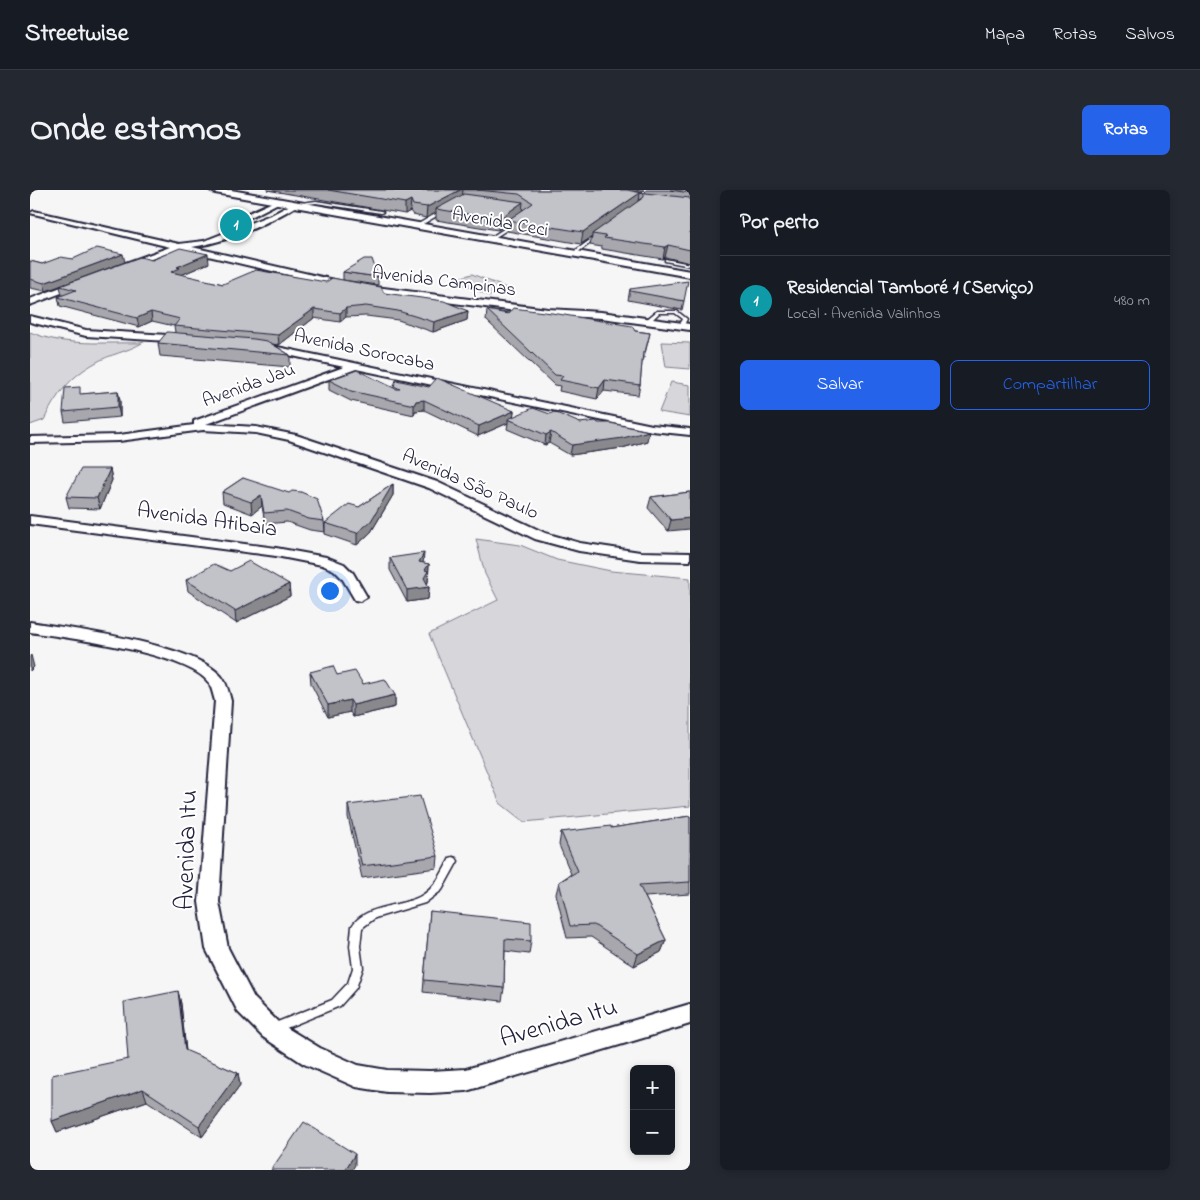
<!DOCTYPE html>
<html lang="pt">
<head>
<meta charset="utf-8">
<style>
	:root { --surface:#171b24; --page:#242831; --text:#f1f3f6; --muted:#9ea1a6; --line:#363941; --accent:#2563eb }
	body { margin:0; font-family:"Indie Flower",sans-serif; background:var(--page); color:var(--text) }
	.controls { position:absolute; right:15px; bottom:15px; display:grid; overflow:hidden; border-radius:8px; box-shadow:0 2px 8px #0003 }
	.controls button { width:45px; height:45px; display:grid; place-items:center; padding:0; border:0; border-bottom:1px solid var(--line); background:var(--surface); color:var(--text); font:25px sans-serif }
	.you { position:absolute; left:299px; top:400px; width:18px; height:18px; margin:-12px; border:4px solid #fff; border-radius:50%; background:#1a73e8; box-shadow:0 0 0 8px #1a73e833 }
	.badge { display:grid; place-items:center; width:32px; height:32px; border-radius:50%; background:var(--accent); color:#fff; font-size:16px; font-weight:700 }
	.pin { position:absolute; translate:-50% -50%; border:2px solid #fff; box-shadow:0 1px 5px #0006 }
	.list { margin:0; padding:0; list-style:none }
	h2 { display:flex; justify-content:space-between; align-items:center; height:65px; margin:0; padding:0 20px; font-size:21px }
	h2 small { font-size:16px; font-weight:400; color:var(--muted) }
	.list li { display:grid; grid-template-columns:32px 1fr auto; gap:15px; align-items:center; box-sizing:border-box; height:90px; padding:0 20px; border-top:1px solid var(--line) }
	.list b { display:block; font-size:19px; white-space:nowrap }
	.list p { margin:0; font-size:16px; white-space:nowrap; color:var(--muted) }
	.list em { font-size:16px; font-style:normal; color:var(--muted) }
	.actions { display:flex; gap:10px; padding:15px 20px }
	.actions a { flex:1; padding:11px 0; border:1px solid var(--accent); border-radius:8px; text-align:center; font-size:18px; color:var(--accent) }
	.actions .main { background:var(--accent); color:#fff }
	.map { position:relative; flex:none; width:660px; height:980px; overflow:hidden; border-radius:8px }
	header { display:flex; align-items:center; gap:30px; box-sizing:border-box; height:70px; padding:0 25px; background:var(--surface); border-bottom:1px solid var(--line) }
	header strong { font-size:24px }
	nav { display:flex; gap:28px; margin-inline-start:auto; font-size:18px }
	.intro { display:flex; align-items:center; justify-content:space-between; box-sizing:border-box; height:120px; padding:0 30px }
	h1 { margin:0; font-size:35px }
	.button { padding:12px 22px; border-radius:8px; background:var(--accent); color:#fff; font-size:18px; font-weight:700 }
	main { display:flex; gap:30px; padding:0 30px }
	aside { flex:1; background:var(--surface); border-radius:8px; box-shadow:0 2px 8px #0003 }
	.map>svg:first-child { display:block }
	.green { fill:#d7d7db; stroke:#7c7c8b }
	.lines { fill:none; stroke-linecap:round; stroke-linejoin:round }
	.service-casing { stroke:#22223b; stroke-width:3 }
	.minor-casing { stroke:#22223b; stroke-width:4 }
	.secondary-casing { stroke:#22223b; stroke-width:4 }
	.service { fill:#fff; fill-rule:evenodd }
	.minor { fill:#fff; fill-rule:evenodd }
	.secondary { fill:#fff; fill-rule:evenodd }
	.wall { fill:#a7a7ad; stroke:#22223b }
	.shaded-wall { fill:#88888d; stroke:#22223b }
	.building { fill:#c2c2c9; stroke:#22223b }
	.labels { text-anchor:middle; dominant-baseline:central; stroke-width:4; stroke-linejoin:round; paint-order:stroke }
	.far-street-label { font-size:19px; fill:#22223b; stroke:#fff }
	.street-label { font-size:22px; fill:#22223b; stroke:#fff }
	.near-street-label { font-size:26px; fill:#22223b; stroke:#fff }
</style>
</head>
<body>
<header>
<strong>Streetwise</strong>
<nav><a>Mapa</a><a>Rotas</a><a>Salvos</a></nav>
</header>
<div class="intro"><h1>Onde estamos</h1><a class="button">Rotas</a></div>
<main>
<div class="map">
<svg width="660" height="980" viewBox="0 0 660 980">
	<rect width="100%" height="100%" fill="#f6f6f7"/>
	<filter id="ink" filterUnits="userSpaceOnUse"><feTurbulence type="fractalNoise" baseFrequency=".02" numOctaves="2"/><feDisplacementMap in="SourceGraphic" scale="10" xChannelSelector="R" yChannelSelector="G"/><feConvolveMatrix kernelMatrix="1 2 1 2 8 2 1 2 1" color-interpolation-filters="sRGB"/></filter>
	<g filter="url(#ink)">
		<g class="green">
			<path d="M442 84 481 100 460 106 422 90Z"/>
			<path d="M0 142C35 157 75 152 112 153 97 162 80 164 65 173 41 186 25 206 14 230L0 235Z"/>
			<path d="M632 152 660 153V179L636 177Z"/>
			<path d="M641 192 660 195V227L629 222Z"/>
			<path d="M446 349 490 355 527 370 581 381 660 388V616L494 632 470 613 399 444 468 410 455 384Z"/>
		</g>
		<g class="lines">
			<defs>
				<g id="service">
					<path d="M286 11 351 21 353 22 351 23 286 13 266 15 264 14Z"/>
					<path d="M412 20 415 21 388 37 385 36Z"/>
					<path d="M483 33 486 34 461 50 458 49Z"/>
					<path d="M567 45 570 46 544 65H542V63Z"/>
					<path d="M635 69 660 74V76L635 71Z"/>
					<path d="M627 121H647L657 129 653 137H651L649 136 653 129 645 123H629L620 132H616V130Z"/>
					<path d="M423 667 426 668 428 671 412 700 395 713 345 728 332 738 330 756 333 778 326 798 310 816 244 843 240 841 239 838 240 835 302 810 318 793 323 778 320 756 322 736C335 715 369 717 389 707 405 699 412 683 420 668Z"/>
				</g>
				<g id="minor">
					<path d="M247 10 252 11 219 28 212 26Z"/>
					<path d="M266 12 268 15C237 34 198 52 162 57L322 94 518 119 571 122 660 134V140L571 128 518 125 322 100 149 59 96 78H93V74L140 57 0 23 4 21 149 54 174 51 243 24Z"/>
					<path d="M52 89 55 90V94L0 115V109Z"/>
					<path d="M0 126 56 140 154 146 159 149 154 152 56 146 0 132Z"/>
					<path d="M233 154 622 235 660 239V245L622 241 326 179 176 234 226 237 266 245 407 292 515 343 550 353 610 362 660 363V371L610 370 549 361 505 349 399 298 259 250 226 243 173 240 89 251 0 253V247L89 245 164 235V231L314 177 230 159V155Z"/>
					<path d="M0 326 246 358 296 367 314 374 323 383 337 407 330 411 325 410 312 388 304 380 292 375 246 366 0 334Z"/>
					<path d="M0 432C43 439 164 454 191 486 197 493 199 503 201 511L189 712 198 758 224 808 249 833 290 858 328 875 357 880 400 881 436 879 660 814V834L436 901 400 903 357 902 326 897 274 874 233 847 208 822 176 759 169 712 185 511C183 505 182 498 179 493 159 463 37 448 0 442Z"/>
				</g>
				<path id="secondary" d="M180 0H201L660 81V87L185 3Z"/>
			</defs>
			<use href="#service" class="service-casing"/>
			<use href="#minor" class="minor-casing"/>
			<use href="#secondary" class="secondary-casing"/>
			<use href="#service" class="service"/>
			<use href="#minor" class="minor"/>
			<use href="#secondary" class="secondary"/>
		</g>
		<g class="wall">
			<path d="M237 0H614L611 3H615L616 0H660V73L635 67 633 69 572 59V57L560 55 562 47 551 54 477 41V33L468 40 406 30V23L396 28 383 25 380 21 375 24Z"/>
			<path d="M43 69 95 72 16 101 0 98V71L12 74Z"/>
			<path d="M122 70 179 73 151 85 193 94 354 103 438 121 437 130 403 142 368 130 336 126 316 127 310 132 284 128 249 155 242 154 260 165V177L130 166 128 153 145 142 144 136 122 131 109 137 30 116 28 107 32 105 30 96Z"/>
			<path d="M313 82 348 87V95L313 90Z"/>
			<path d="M600 99 654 111 652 120 598 110Z"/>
			<path d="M457 120 620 143 613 172H612L610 195 608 205 574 201 567 209 529 201 530 196 524 195 456 130Z"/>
			<path d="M299 190 364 198V196L484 221 483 227 520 224 550 233H568L617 251 592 258 540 265 519 253 515 255 477 239 478 233 448 246 394 220 385 221 384 225 321 211 299 200Z"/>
			<path d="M88 201 90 211V227L35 232 33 222 52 204Z"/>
			<path d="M80 279 82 290 70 319 39 318 36 307Z"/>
			<path d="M213 288 294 331 295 342 280 340 257 332 235 334 232 316 222 324 193 313 192 302Z"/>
			<path d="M363 294V305L341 342 327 355 295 344V333L329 317Z"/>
			<path d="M660 302 638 341 618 318 621 307Z"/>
			<path d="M360 368 399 374 398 392 397 394 399 397 398 409 377 412 360 380Z"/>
			<path d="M200 381 259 394 260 406 206 433 158 401 156 390Z"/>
			<path d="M280 482 307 485 365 505V517L323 527 320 522 298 527 281 494Z"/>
			<path d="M318 615 408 666 407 678 332 688 318 627Z"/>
			<path d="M660 626V704L615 707 636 750 631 762 604 776 561 747 537 748 526 704 529 692 541 684 529 655 531 642 581 638Z"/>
			<path d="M400 721 501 751 499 764 475 761 474 798 472 811 393 802Z"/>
			<path d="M148 801 151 814 156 861 208 883 210 895 172 947 117 911 27 942 22 931 98 869Z"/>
		</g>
		<g class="shaded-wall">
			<path d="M430 0H433L432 9 406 19V23L396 28 397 17Z"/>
			<path d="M607 0H614L610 3 609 13 562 44V47L551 54 553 42 607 5Z"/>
			<path d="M381 10 380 21 375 24V13Z"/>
			<path d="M493 12 492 23 478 30 477 33 468 40 469 29Z"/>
			<path d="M638 55 635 67 633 69 635 57Z"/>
			<path d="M93 64 95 72 16 101 14 93Z"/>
			<path d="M178 64 179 73 151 85 141 82 147 77Z"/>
			<path d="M316 118V127L310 132V123Z"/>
			<path d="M284 119V128L249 155 248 145Z"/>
			<path d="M438 121 437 130 403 142 404 132Z"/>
			<path d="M121 122 122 131 109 137 107 128Z"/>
			<path d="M575 190 574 201 567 209 569 198Z"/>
			<path d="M88 201 90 211V227L88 217Z"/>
			<path d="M394 210V220L385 221 384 225V215L386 211Z"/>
			<path d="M484 221 483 231 478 229V233L448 246 449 236Z"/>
			<path d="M619 241 617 251 592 258 540 265 542 255Z"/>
			<path d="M521 242 519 253 515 255 516 245Z"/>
			<path d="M80 279 82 290 70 319 67 308Z"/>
			<path d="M363 294V305L341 342 327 355V343Z"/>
			<path d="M231 305 232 316 222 324 221 312Z"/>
			<path d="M660 328V339L638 341 641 330Z"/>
			<path d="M394 363 393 375 389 372Z"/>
			<path d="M399 374 398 392 394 398 399 397 398 409 377 412V400Z"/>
			<path d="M259 394 260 406 206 433 205 421Z"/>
			<path d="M1 465 4 477 0 481V466Z"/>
			<path d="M365 505V517L323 527V515Z"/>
			<path d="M320 510V522L298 527V515Z"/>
			<path d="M636 750 631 762 604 776 608 764Z"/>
			<path d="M148 801 151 814 157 872 155 860Z"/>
			<path d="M208 883 210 895 172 947 169 936Z"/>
			<path d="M113 899 117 911 27 942 22 931Z"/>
			<path d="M325 964V975L322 980H315Z"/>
		</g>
		<g class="building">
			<path d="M298 0H430L397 17 383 15 381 10 375 13Z"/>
			<path d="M447 0H597L607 2 660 8V60L638 55 635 57 574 48 576 46 562 44 614 7V4L610 3 553 42 478 30 503 13 489 4Z"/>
			<path d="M640 0H660V3Z"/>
			<path d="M434 4 493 12 469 29 406 19Z"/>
			<path d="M67 58 93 64 14 93 0 89V71L12 74 31 67 43 69Z"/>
			<path d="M150 58 178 64 147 77 150 78 141 82 193 94 226 80 296 92 302 88 351 97 354 103 414 111 438 121 404 132 368 121 336 116 316 118 310 123 284 119 248 145 144 136 150 129 121 122 107 128 28 107 46 100 30 96 110 67 122 70Z"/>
			<path d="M334 69H342L348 87 313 82Z"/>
			<path d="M658 91 654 111 600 101V99Z"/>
			<path d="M483 118 522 123 602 136 605 141 620 143 615 162H613L610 195 575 190 569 198 530 190 533 186 525 185 457 120 478 124Z"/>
			<path d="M137 142 224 149 237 151 260 165 128 153Z"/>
			<path d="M327 180 366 199H370L364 196 366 190 399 197 407 188 484 221 449 236 394 210 386 211 384 215 321 201 299 190Z"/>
			<path d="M50 197V204L88 201V217L33 222 35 198Z"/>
			<path d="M503 218 520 224 524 222 550 233 566 231 568 233H580L619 241 593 248 542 255 521 242 516 245 478 229Z"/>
			<path d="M51 279H80L67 308 36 307Z"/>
			<path d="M213 288 259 303 262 301 271 302 287 309 294 331 279 329 257 321 234 323 231 305 221 312 192 302Z"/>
			<path d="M363 294 341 331 327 343 295 333 319 314 329 317Z"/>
			<path d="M660 302V328L641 330 621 307Z"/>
			<path d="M394 363 389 372 399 374 395 380 398 381 394 388 399 397 377 400 360 368Z"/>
			<path d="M219 371 259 394 205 421 156 390 184 374 200 381Z"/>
			<path d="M303 476 307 485 325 481 333 494 355 489 365 505 323 515 320 510 298 515 280 482Z"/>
			<path d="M390 606 408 666 332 676 318 615Z"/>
			<path d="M660 626V692L609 695 636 750 608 764 564 735 540 736 529 692 548 681 531 642 581 636V638Z"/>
			<path d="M400 721 501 732V751L475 749 474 798 394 790Z"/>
			<path d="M148 801 155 860 208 883 169 936 113 899 22 931V885L98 869 94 812Z"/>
			<path d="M274 932 325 964 315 980H241Z"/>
		</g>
	</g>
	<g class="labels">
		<g class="far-street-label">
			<text transform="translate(470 33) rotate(10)">Avenida Ceci</text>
			<text transform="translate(414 92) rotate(7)">Avenida Campinas</text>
			<text transform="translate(334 161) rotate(12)">Avenida Sorocaba</text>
			<text transform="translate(219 196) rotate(-20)">Avenida Jau</text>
			<text transform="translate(440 295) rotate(24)">Avenida São Paulo</text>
		</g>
		<g class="street-label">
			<text transform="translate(177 331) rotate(8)">Avenida Atibaia</text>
		</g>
		<g class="near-street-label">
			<text transform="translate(158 660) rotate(-88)">Avenida Itu</text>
			<text transform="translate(529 834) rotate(-16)">Avenida Itu</text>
		</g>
	</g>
</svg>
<div class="controls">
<button>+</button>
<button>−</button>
</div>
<div class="you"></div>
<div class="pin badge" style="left:206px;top:35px;background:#0f9aa8">1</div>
</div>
<aside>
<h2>Por perto<small></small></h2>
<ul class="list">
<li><span class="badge" style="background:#0f9aa8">1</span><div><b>Residencial Tamboré 1 (Serviço)</b><p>Local · Avenida Valinhos</p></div><em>480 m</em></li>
</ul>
<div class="actions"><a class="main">Salvar</a><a>Compartilhar</a></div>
</aside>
</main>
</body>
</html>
